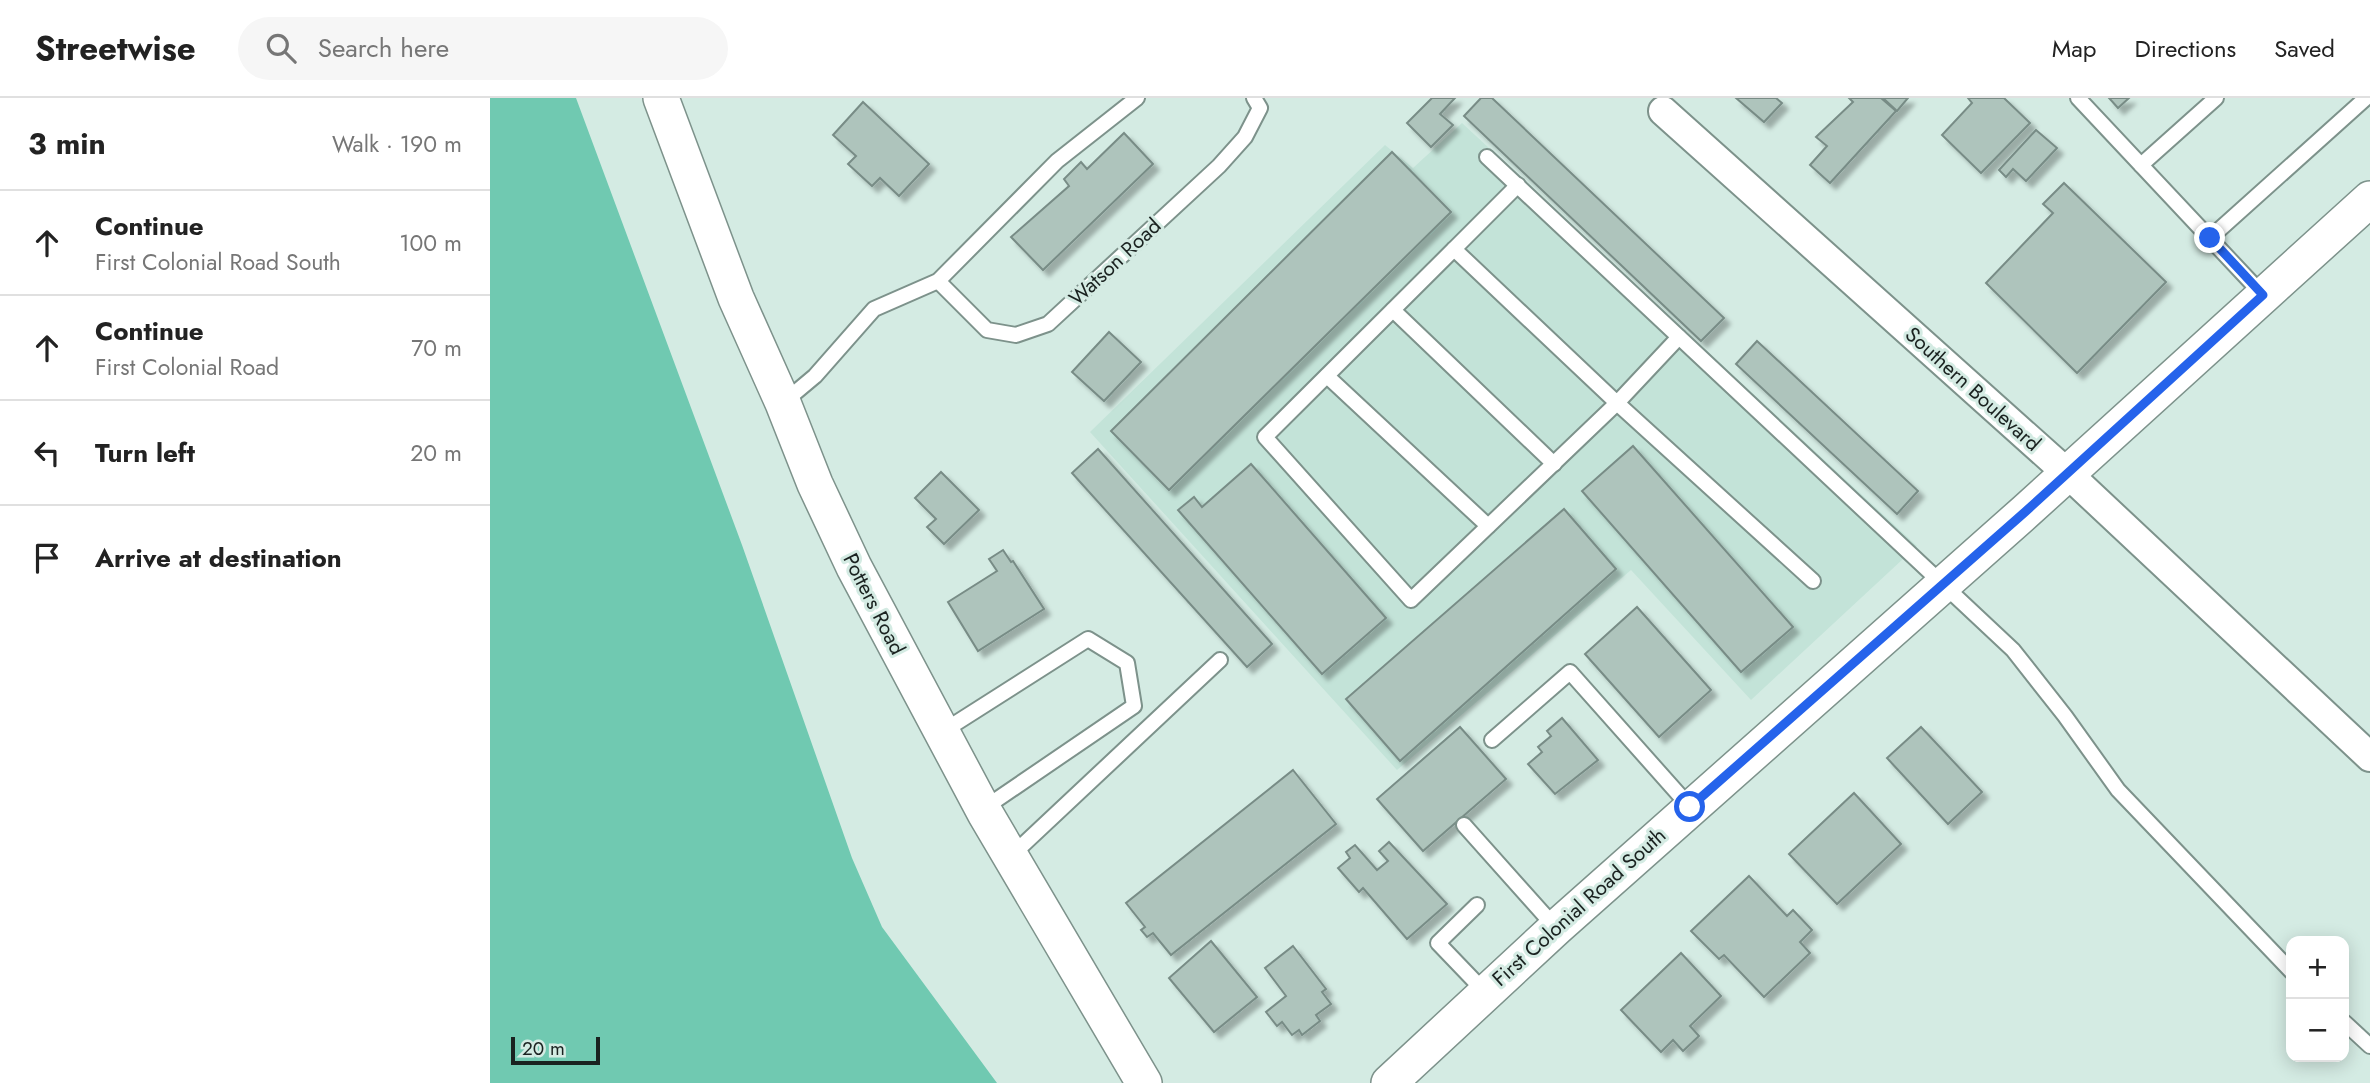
<!DOCTYPE html>
<html lang="en">
<head>
<meta charset="utf-8">
<style>
	:root { --surface:#fff; --page:#f6f6f6; --text:#222; --muted:#767676; --line:#e0e0e0 }
	body { margin:0; font-family:Jost,sans-serif; background:var(--page); color:var(--text) }
	.controls { position:absolute; right:21px; bottom:21px; display:grid; overflow:hidden; border-radius:14px; box-shadow:0 4px 18px #0003 }
	.controls button { width:63px; height:63px; display:grid; place-items:center; padding:0; border:0; border-bottom:2px solid var(--line); background:var(--surface); color:var(--text); font:35px sans-serif }
	.scale { position:absolute; left:21px; bottom:18px; width:89px; box-sizing:border-box; padding-left:7px; border:4px solid #1a2220; border-top:0; font-size:19px; line-height:24px; white-space:nowrap; color:#1a2220; -webkit-text-stroke:5px #d4ebe3; paint-order:stroke }
	.stop { position:absolute; width:21px; height:21px; margin:-16px; border:5px solid #2563eb; border-radius:50%; background:#fff }
	.stop.end { background:#2563eb; border-color:#fff; box-shadow:0 2px 7px #0008 }
	.list { margin:0; padding:0; list-style:none }
	h2 { display:flex; justify-content:space-between; align-items:center; height:91px; margin:0; padding:0 28px; font-size:30px }
	h2 small { font-size:23px; font-weight:400; color:var(--muted) }
	.list li { display:grid; grid-template-columns:46px 1fr auto; gap:21px; align-items:center; box-sizing:border-box; height:105px; padding:0 28px; border-top:2px solid var(--line) }
	.list b { display:block; font-size:26px; white-space:nowrap }
	.list p { margin:0; font-size:23px; white-space:nowrap; color:var(--muted) }
	.list em { font-size:23px; font-style:normal; color:var(--muted) }
	.icon { flex:none; width:38px; height:38px; fill:none; stroke:currentColor; stroke-width:2; stroke-linecap:round; stroke-linejoin:round }
	.map { position:relative; flex:none; width:1880px; height:985px; overflow:hidden }
	header { display:flex; align-items:center; gap:42px; box-sizing:border-box; height:98px; padding:0 35px; background:var(--surface); border-bottom:2px solid var(--line) }
	header strong { font-size:33px }
	nav { display:flex; gap:38px; margin-inline-start:auto; font-size:24px }
	.search { width:490px; height:63px; background:var(--page); display:flex; align-items:center; gap:18px; box-sizing:border-box; padding:0 24px; border-radius:38px; color:var(--muted); font-size:26px }
	main { display:flex }
	aside { flex:1; background:var(--surface) }
	.map>svg:first-child { display:block }
	.built { fill:#c3e3d8 }
	.forest { fill:#70c9b1 }
	.building { fill:#aec4bc; stroke:#788c86; stroke-width:2; filter:url(#shadow) }
	.lines { fill:none; stroke-linecap:round; stroke-linejoin:round }
	.service-casing { stroke:#7d928b; stroke-width:18 }
	.minor-casing { stroke:#7d928b; stroke-width:32 }
	.tertiary-casing { stroke:#7d928b; stroke-width:38 }
	.service { stroke:#fff; stroke-width:14 }
	.minor { stroke:#fff; stroke-width:28 }
	.tertiary { stroke:#fff; stroke-width:35 }
	.route { stroke:#2563eb; stroke-width:9 }
	.labels { text-anchor:middle; dominant-baseline:central; stroke-width:6; stroke-linejoin:round; paint-order:stroke }
	.street-label { font-size:21px; fill:#1a2220; stroke:#d4ebe3 }
</style>
</head>
<body>
<header>
<strong>Streetwise</strong>
<div class="search"><svg class="icon" aria-label="search" viewBox="0 0 24 24"><circle cx="10" cy="10" r="6"/><path d="M15 15l6 6"/></svg>Search here</div>
<nav><a>Map</a><a>Directions</a><a>Saved</a></nav>
</header>
<main>
<aside>
<h2>3 min<small>Walk · 190 m</small></h2>
<ul class="list">
<li><svg class="icon" aria-label="ahead" viewBox="0 0 24 24"><path d="M12 20V5M6 11l6-6 6 6"/></svg><div><b>Continue</b><p>First Colonial Road South</p></div><em>100 m</em></li>
<li><svg class="icon" aria-label="ahead" viewBox="0 0 24 24"><path d="M12 20V5M6 11l6-6 6 6"/></svg><div><b>Continue</b><p>First Colonial Road</p></div><em>70 m</em></li>
<li><svg class="icon" aria-label="left" viewBox="0 0 24 24"><path d="M17 20v-9H6M10 6l-5 5 5 5"/></svg><div><b>Turn left</b></div><em>20 m</em></li>
<li><svg class="icon" aria-label="arrive" viewBox="0 0 24 24"><path d="M6 21V4h12l-3 4 3 4H6"/></svg><div><b>Arrive at destination</b></div></li>
</ul>
</aside>
<div class="map">
<svg width="1880" height="985" viewBox="0 0 1880 985">
	<defs>
		<filter id="shadow"><feDropShadow dx="6" dy="6" stdDeviation="2" flood-color="#0004"/></filter>
	</defs>
	<rect width="100%" height="100%" fill="#d4ebe3"/>
	<path class="built" d="M972 25 1427 448 1261 602 1141 472 907 672 600 334 895 47 923 70Z"/>
	<path class="forest" d="M0 0H86L252 447 362 760 392 829 507 985H0Z"/>
	<g class="building">
		<path d="M942 0H965L950 16 963 27 941 49 917 25Z"/>
		<path d="M991 0H1002L1234 220 1211 243 974 18Z"/>
		<path d="M1246 0H1286L1292 5 1274 24Z"/>
		<path d="M1359 0H1391L1406 13 1340 85 1320 67 1337 48 1326 39 1363 4Z"/>
		<path d="M1393 0H1418L1407 13Z"/>
		<path d="M1478 0H1514L1540 25 1491 75 1452 37 1482 5Z"/>
		<path d="M1619 0H1639L1628 10Z"/>
		<path d="M373 4 439 66 409 98 390 80 382 88 358 66 366 58 343 37Z"/>
		<path d="M1546 32 1567 50 1536 83 1523 71 1516 79 1509 72Z"/>
		<path d="M634 35 663 66 553 172 521 139 579 88 574 81 591 64 597 71Z"/>
		<path d="M902 54 961 114 679 392 621 333Z"/>
		<path d="M1574 85 1676 184 1587 275 1496 185 1563 115 1553 106Z"/>
		<path d="M619 234 651 264 614 303 582 274Z"/>
		<path d="M1267 243 1428 393 1407 416 1246 266Z"/>
		<path d="M1143 348 1303 529 1251 574 1092 393Z"/>
		<path d="M608 351 782 546 757 569 582 375Z"/>
		<path d="M761 366 896 520 832 576 688 412 704 399 712 409Z"/>
		<path d="M451 374 489 412 454 446 437 429 446 421 425 400Z"/>
		<path d="M1074 411 1126 471 910 663 856 601Z"/>
		<path d="M513 452 521 464 523 463 554 511 488 553 458 504 507 473 499 461Z"/>
		<path d="M1147 509 1221 592 1169 639 1095 556Z"/>
		<path d="M1072 620 1108 662 1065 696 1038 666 1052 654 1048 649 1061 638 1057 633Z"/>
		<path d="M970 629 1016 681 933 753 887 701Z"/>
		<path d="M1431 629 1492 694 1458 726 1397 660Z"/>
		<path d="M803 672 846 726 681 857 663 835 657 839 651 832 655 829 636 805Z"/>
		<path d="M1364 695 1411 746 1347 806 1299 756Z"/>
		<path d="M899 744 957 806 917 841 873 790 869 794 848 770 860 760 856 754 865 747 887 772 898 763 889 753Z"/>
		<path d="M1259 778 1297 818 1303 812 1322 832 1310 844 1320 855 1274 899 1234 857 1229 861 1201 833Z"/>
		<path d="M721 843 767 899 724 934 679 880Z"/>
		<path d="M803 848 836 891 832 894 841 906 826 917 830 923 812 937 809 932 802 937 792 924 787 928 776 914 796 898 775 870Z"/>
		<path d="M1191 855 1231 898 1200 928 1209 938 1193 953 1183 942 1171 954 1131 912Z"/>
	</g>
	<g class="lines">
		<defs>
			<g id="service">
				<path d="M1588 0 1773 197"/>
				<path d="M997 59 1523 552 1575 618 1628 692 1801 873"/>
				<path d="M1651 67 1726 0"/>
				<path d="M1028 87 964 151 1127 305 1189 239"/>
				<path d="M1720 140 1876 0"/>
				<path d="M964 151 775 339 921 502 1127 305 1323 483"/>
				<path d="M448 183 497 232 526 237 558 226 729 68 755 39 770 10 764 0"/>
				<path d="M903 212 1064 366"/>
				<path d="M837 278 998 428"/>
				<path d="M294 304 325 278 384 211 448 183 567 63 647 0"/>
				<path d="M452 634 598 541 637 565 644 608 493 711"/>
				<path d="M1002 642 1080 574 1200 709"/>
				<path d="M974 727 1066 830"/>
				<path d="M521 758 730 562"/>
				<path d="M987 807 948 845 995 894"/>
				<path d="M1854 924 1880 948"/>
			</g>
			<path id="minor" d="M1173 13 1577 375 1880 659"/>
			<g id="tertiary">
				<path d="M171 0 246 200 293 305 325 386 364 469 495 715 654 985"/>
				<path d="M899 985 1066 830 1535 414 1880 101"/>
			</g>
		</defs>
		<use href="#service" class="service-casing"/>
		<use href="#minor" class="minor-casing"/>
		<use href="#tertiary" class="tertiary-casing"/>
		<use href="#service" class="service"/>
		<use href="#minor" class="minor"/>
		<use href="#tertiary" class="tertiary"/>
	</g>
	<g class="lines">
		<path class="route" d="M1200 709 1535 414 1773 197 1720 140"/>
	</g>
	<g class="labels">
		<g class="street-label">
			<text transform="translate(625 164) rotate(-43)">Watson Road</text>
			<text transform="translate(1483 291) rotate(42)">Southern Boulevard</text>
			<text transform="translate(384 506) rotate(63)">Potters Road</text>
			<text transform="translate(1089 809) rotate(-42)">First Colonial Road South</text>
		</g>
	</g>
</svg>
<div class="controls">
<button>+</button>
<button>−</button>
</div>
<div class="scale">20 m</div>
<div class="stop" style="left:1200px;top:709px"></div>
<div class="stop end" style="left:1720px;top:140px"></div>
</div>
</main>
</body>
</html>
